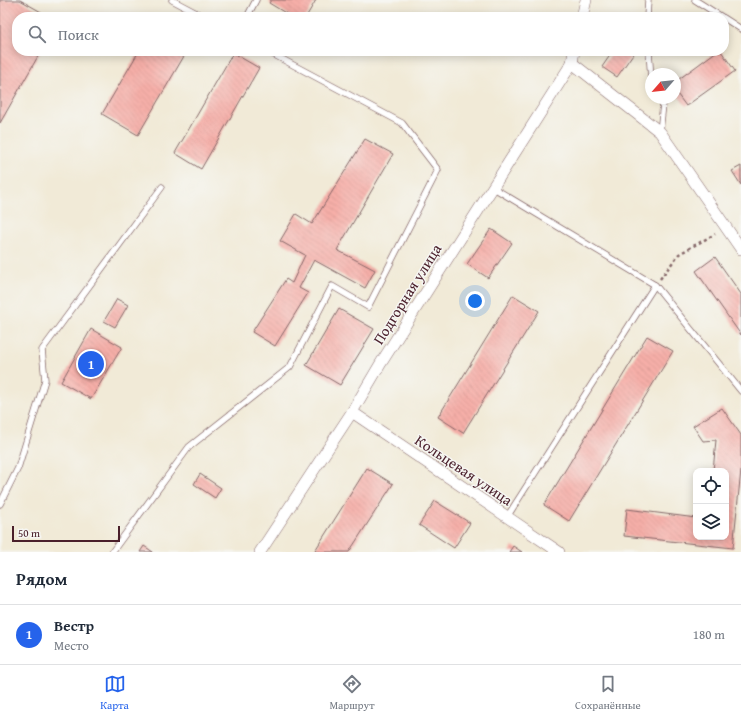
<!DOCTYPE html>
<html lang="ru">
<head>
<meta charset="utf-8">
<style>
	:root { --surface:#fff; --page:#f6f6f7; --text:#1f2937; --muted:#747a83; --line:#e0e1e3; --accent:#2563eb }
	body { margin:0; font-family:"Gentium Book Plus",serif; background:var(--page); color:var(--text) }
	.controls { position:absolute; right:12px; bottom:12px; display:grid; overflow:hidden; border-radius:8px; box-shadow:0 2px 10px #0003 }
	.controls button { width:36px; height:36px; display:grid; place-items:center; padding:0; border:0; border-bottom:1px solid var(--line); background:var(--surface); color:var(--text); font:20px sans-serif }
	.compass { position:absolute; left:645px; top:68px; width:36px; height:36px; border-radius:50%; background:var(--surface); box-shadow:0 2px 10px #0003; rotate:242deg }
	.scale { position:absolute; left:12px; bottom:10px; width:108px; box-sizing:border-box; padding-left:4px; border:2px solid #4a1f2b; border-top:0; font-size:11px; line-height:14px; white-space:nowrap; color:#4a1f2b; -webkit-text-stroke:3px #f6f6f2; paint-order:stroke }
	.you { position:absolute; left:475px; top:301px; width:14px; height:14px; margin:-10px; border:3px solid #fff; border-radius:50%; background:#1a73e8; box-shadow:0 0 0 6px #1a73e833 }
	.badge { display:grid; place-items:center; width:26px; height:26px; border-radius:50%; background:var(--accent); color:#fff; font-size:13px; font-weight:700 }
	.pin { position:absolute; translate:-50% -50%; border:2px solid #fff; box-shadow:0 1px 4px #0006 }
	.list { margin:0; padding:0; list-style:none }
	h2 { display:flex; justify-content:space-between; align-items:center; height:52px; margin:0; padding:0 16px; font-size:17px }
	h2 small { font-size:13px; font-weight:400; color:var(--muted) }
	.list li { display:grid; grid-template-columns:26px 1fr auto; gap:12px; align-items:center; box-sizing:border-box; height:60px; padding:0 16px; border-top:1px solid var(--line) }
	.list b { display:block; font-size:15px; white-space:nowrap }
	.list p { margin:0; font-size:13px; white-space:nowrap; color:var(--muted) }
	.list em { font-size:13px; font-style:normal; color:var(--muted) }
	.icon { flex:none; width:22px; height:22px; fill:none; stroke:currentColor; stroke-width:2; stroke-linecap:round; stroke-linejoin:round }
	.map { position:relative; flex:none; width:741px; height:552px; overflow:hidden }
	.search { position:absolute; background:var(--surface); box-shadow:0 2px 10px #0003; left:12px; right:12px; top:12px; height:44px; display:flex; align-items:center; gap:10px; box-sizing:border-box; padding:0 14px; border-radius:16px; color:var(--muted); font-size:15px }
	.sheet { height:112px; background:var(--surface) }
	nav { display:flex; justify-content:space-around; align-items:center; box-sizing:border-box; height:56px; border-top:1px solid var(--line); background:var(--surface); font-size:11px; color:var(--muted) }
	nav a { display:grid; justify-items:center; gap:2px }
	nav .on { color:var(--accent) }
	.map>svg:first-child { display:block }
	.building { fill:url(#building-back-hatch) }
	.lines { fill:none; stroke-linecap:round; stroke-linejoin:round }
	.service-casing { stroke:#846667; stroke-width:7 }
	.minor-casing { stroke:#846667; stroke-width:12 }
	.path { stroke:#846667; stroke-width:2.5; stroke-dasharray:3 3; stroke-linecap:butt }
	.service { stroke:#fff; stroke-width:5.5 }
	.minor { stroke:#fff; stroke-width:11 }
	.labels { text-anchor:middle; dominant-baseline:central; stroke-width:3; stroke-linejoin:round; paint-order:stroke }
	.street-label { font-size:15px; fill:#4a1f2b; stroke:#f6f6f2 }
</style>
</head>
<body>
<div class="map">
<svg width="741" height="552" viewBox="0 0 741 552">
	<defs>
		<pattern id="building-back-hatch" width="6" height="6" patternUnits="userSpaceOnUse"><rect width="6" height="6" fill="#f6afa8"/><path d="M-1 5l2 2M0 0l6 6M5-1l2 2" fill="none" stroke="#d49691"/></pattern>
	</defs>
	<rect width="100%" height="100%" fill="#f6f6f2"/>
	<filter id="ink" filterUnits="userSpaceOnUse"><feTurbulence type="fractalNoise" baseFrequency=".025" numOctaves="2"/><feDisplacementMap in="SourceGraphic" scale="8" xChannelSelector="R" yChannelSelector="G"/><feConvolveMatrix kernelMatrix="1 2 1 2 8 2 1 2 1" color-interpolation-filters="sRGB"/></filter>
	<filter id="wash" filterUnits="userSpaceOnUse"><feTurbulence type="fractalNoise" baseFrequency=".012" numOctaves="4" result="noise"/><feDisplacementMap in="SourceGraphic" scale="16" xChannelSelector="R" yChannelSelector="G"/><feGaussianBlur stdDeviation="0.9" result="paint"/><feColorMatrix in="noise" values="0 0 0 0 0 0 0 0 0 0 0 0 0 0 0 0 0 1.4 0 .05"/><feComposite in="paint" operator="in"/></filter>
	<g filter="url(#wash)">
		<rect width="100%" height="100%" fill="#f1ead7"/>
		<g id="blocks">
			<g class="building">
				<path d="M0 0H20L50 17H17V51H41L0 123Z"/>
				<path d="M271 0H316L306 17H292L269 3Z"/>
				<path d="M139 51H187L138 135 102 114Z"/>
				<path d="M613 51H635L617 77 602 67Z"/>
				<path d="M717 51H721L735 71 686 106 675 91V82Z"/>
				<path d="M233 53 259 68 201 169 175 153Z"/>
				<path d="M365 139 393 154 337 250 375 270 365 288 314 260 299 288 308 293 275 346 252 332 286 279 292 283 305 255 280 241 296 214 312 224Z"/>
				<path d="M741 166V185L732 171Z"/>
				<path d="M491 229 512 243 488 278 467 264Z"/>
				<path d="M715 257 741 294V335L696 271Z"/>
				<path d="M513 295 539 311 463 433 438 417Z"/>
				<path d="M117 299 128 305 115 327 104 321Z"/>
				<path d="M339 309 374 329 340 385 306 365Z"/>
				<path d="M91 329 122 347 91 399 61 382Z"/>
				<path d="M647 336 673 351 569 521 544 505Z"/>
				<path d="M722 408 741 435V470L733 548 624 536 627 509 696 518V537H726V471H713L716 440 703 441 693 426Z"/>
				<path d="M367 468 393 484 349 552H314Z"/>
				<path d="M200 474 221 488 215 498 194 484Z"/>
				<path d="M435 501 470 523 454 548 419 525Z"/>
				<path d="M144 546 153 552H140Z"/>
				<path d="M513 546 522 552H509Z"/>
			</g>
		</g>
	</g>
	<g filter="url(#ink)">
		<use href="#blocks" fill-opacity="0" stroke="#846667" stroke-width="1"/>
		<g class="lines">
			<defs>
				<g id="service">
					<path d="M172 0 204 17"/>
					<path d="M695 0 722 17"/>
					<path d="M247 17 256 0"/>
					<path d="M647 17 648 0"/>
					<path d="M724 18 741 29"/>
					<path d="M649 51 651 79"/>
					<path d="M659 98 663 104 660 132"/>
					<path d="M492 187 655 285 741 391"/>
					<path d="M0 504 18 468 45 380 42 350 162 187"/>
					<path d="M507 517 655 285"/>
					<path d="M112 552 189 447 290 367 332 286 368 307 438 170 402 123 267 51"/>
				</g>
				<g id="minor">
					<path d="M582 17 586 0"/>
					<path d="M572 63 660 132 741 249"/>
					<path d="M352 412 559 552"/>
					<path d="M260 552 352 412 381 363 572 63 574 51"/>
				</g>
			</defs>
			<use href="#service" class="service-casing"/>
			<use href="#minor" class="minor-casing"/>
			<path class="path" d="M660 279 679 254 715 234"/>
			<use href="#service" class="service"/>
			<use href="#minor" class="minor"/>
		</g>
	</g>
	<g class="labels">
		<g class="street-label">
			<text transform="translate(407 294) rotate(-58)">Подгорная улица</text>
			<text transform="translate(464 470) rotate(34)">Кольцевая улица</text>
		</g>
	</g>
</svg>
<div class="controls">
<button><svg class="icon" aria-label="locate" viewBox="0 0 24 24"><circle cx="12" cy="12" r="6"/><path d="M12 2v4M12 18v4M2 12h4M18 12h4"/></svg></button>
<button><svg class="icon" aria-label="layers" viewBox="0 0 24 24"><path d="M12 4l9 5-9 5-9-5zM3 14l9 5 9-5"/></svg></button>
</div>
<svg class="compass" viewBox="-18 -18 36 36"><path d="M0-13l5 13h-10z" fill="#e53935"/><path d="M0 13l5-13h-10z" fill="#747a83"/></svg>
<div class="scale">50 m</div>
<div class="you"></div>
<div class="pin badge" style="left:91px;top:364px">1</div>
<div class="search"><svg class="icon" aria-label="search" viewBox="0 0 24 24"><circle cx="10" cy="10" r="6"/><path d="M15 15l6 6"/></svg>Поиск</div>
</div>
<section class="sheet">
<h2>Рядом<small></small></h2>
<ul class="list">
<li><span class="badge">1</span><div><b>Вестр</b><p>Место</p></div><em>180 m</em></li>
</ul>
</section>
<nav>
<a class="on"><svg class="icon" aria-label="map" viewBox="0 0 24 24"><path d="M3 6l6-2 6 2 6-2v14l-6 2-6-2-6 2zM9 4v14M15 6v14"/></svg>Карта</a>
<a><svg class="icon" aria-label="directions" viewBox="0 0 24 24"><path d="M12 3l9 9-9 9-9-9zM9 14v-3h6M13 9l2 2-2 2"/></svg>Маршрут</a>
<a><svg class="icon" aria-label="saved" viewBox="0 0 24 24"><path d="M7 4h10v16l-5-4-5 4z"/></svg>Сохранённые</a>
</nav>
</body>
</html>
